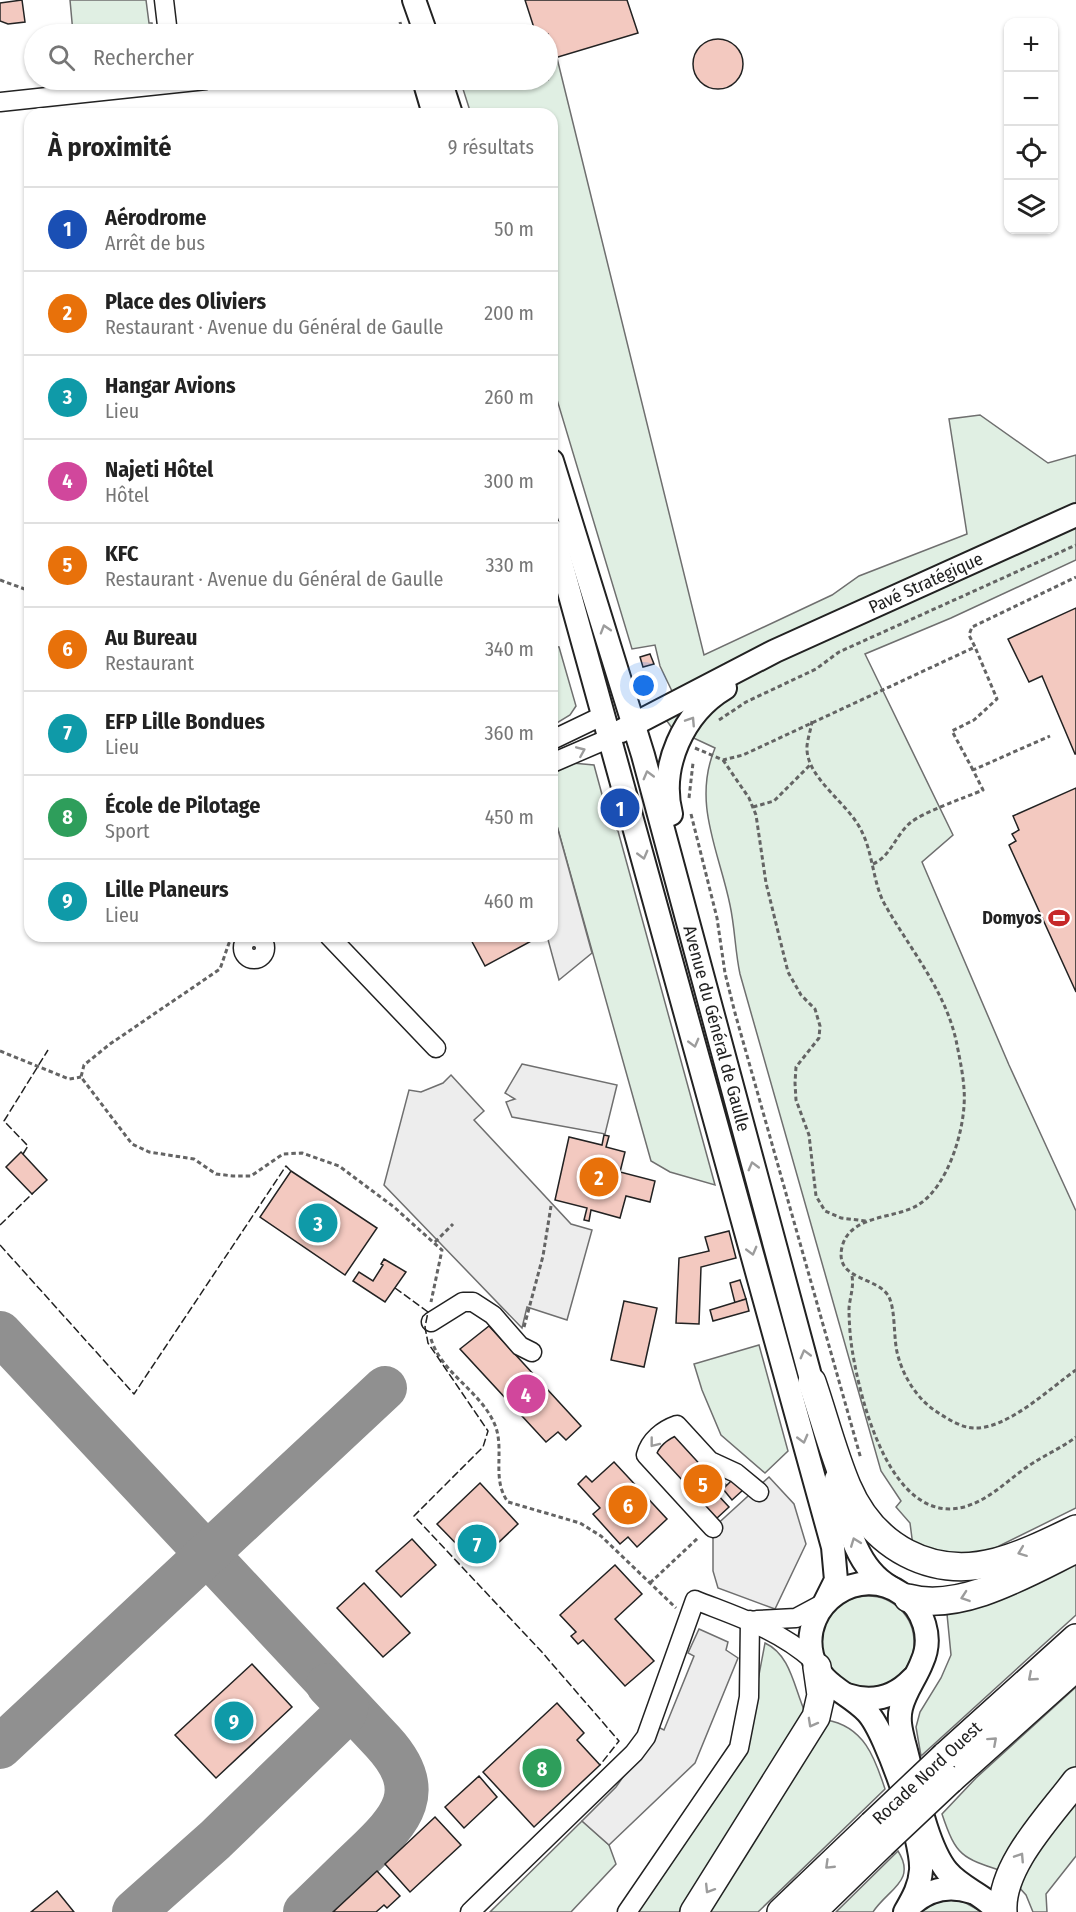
<!DOCTYPE html>
<html lang="fr">
<head>
<meta charset="utf-8">
<style>
	:root { --surface:#fff; --page:#f2f2f2; --text:#222; --muted:#767676; --line:#e0e0e0; --accent:#b45309 }
	body { margin:0; font-family:"Fira Sans Condensed",sans-serif; background:var(--page); color:var(--text) }
	.controls { position:absolute; right:18px; top:18px; display:grid; overflow:hidden; border-radius:12px; box-shadow:0 2px 4px #0004 }
	.controls button { width:54px; height:54px; display:grid; place-items:center; padding:0; border:0; border-bottom:2px solid var(--line); background:var(--surface); color:var(--text); font:30px sans-serif }
	.you { position:absolute; left:644px; top:686px; width:21px; height:21px; margin:-15px; border:4px solid #fff; border-radius:50%; background:#1a73e8; box-shadow:0 0 0 9px #1a73e833 }
	.badge { display:grid; place-items:center; width:39px; height:39px; border-radius:50%; background:var(--accent); color:#fff; font-size:20px; font-weight:700 }
	.pin { position:absolute; translate:-50% -50%; border:3px solid #fff; box-shadow:0 2px 6px #0006 }
	.list { margin:0; padding:0; list-style:none }
	h2 { display:flex; justify-content:space-between; align-items:center; height:78px; margin:0; padding:0 24px; font-size:26px }
	h2 small { font-size:20px; font-weight:400; color:var(--muted) }
	.list li { display:grid; grid-template-columns:39px 1fr auto; gap:18px; align-items:center; box-sizing:border-box; height:84px; padding:0 24px; border-top:2px solid var(--line) }
	.list b { display:block; font-size:22px; white-space:nowrap }
	.list p { margin:0; font-size:20px; white-space:nowrap; color:var(--muted) }
	.list em { font-size:20px; font-style:normal; color:var(--muted) }
	.icon { flex:none; width:33px; height:33px; fill:none; stroke:currentColor; stroke-width:2; stroke-linecap:round; stroke-linejoin:round }
	.map { position:relative; flex:none; width:1076px; height:1912px; overflow:hidden }
	.search { position:absolute; background:var(--surface); box-shadow:0 2px 4px #0004; left:24px; top:24px; width:534px; height:66px; display:flex; align-items:center; gap:15px; box-sizing:border-box; padding:0 21px; border-radius:33px; color:var(--muted); font-size:22px }
	.panel { position:absolute; background:var(--surface); box-shadow:0 2px 4px #0004; left:24px; top:108px; width:534px; height:834px; border-radius:18px }
	.map>svg:first-child { display:block }
	.green { fill:#e0efe3; stroke:#6f6f6f; stroke-width:1.5 }
	.parking { fill:#ededed; stroke:#6f6f6f; stroke-width:1.5 }
	.lines { fill:none; stroke-linecap:round; stroke-linejoin:round }
	.taxiway { stroke:#909090; stroke-width:44 }
	.building { fill:#f3c9c0; stroke:#222; stroke-width:1.5 }
	.minor-casing { stroke:#222; stroke-width:21 }
	.major-casing { stroke:#222; stroke-width:26 }
	.highway-casing { stroke:#222; stroke-width:30 }
	.path { stroke:#646464; stroke-width:3; stroke-dasharray:4.5 3; stroke-linecap:butt }
	.minor { stroke:#fff; stroke-width:18 }
	.major { stroke:#fff; stroke-width:22 }
	.highway { stroke:#fff; stroke-width:27 }
	.highway-bridge-casing { stroke:#222; stroke-width:30; stroke-linecap:butt }
	.highway-bridge { stroke:#fff; stroke-width:27 }
	.fence { stroke:#222; stroke-width:1.5; stroke-dasharray:8 3; stroke-linecap:butt }
	.oneway { stroke:#9c9c9c }
	.labels { text-anchor:middle; dominant-baseline:central; stroke-width:4.5; stroke-linejoin:round; paint-order:stroke }
	.street-label { font-size:18px; fill:#222; stroke:#fff }
	.poi-label { font-size:18px; font-weight:bold; fill:#222; stroke:#fff; text-anchor:end }
</style>
</head>
<body>
<div class="map">
<svg width="1076" height="1912" viewBox="0 0 1076 1912">
	<rect width="100%" height="100%" fill="#fff"/>
	<g class="green">
		<path d="M70 0H146L149 23H152L153 34H76L73 33Z"/>
		<path d="M557 58 704 655 832 595 859 576 967 534 949 419 980 415 1048 463 1076 455V560L951 618 865 654 953 835 922 862 1009 1065 1076 1211V1508L985 1553 945 1556 913 1546 910 1523 896 1507 901 1501 881 1471 740 974C735 951 735 928 730 905 719 851 692 803 715 748L672 728 664 717 680 708 660 666 655 645 632 649 552 383V114H471L463 89 492 80H548V61Z"/>
		<path d="M552 646 559 647 576 706 570 715 552 726Z"/>
		<path d="M572 763 594 765 610 824 618 831 715 1185 670 1172 651 1161 552 808V773Z"/>
		<path d="M759 1345 788 1451 765 1473 721 1435 702 1390 694 1364Z"/>
		<path d="M1076 1561V1615L921 1756 916 1727 920 1712 941 1678 951 1655 947 1614Z"/>
		<circle cx="868" cy="1642" r="46"/>
		<path d="M765 1643C791 1655 794 1688 805 1712L679 1912H635L745 1749Z"/>
		<path d="M1076 1687V1767L1002 1871C962 1858 956 1856 942 1814L976 1778Z"/>
		<path d="M826 1720C864 1726 875 1758 885 1789L758 1912H706Z"/>
		<path d="M1076 1799V1856L1046 1894 1047 1912H1033L1026 1895 1017 1885 1025 1867Z"/>
		<path d="M582 1821 609 1845 616 1864 571 1912H490Z"/>
		<path d="M898 1851C917 1881 888 1889 873 1912H836Z"/>
		<path d="M950 1900 964 1902 982 1912H920L936 1902Z"/>
	</g>
	<g class="parking">
		<path d="M552 808 592 953 559 980 547 936H552Z"/>
		<path d="M522 1064 617 1085 605 1134 512 1117 506 1102 515 1099 505 1093Z"/>
		<path d="M451 1075 484 1111 474 1120 571 1224 592 1230 567 1320 527 1307 522 1328 384 1185 409 1090 421 1092 443 1083Z"/>
		<path d="M769 1477 794 1504 806 1544 775 1609 718 1588 713 1571V1528Z"/>
		<path d="M699 1629 728 1642 726 1650 738 1658 695 1763 609 1845 582 1821 616 1787 658 1727 664 1730 694 1656 688 1653Z"/>
	</g>
	<g class="lines">
		<g class="taxiway">
			<path d="M0 1333 383 1742C428 1791 402 1819 362 1857 343 1875 324 1894 305 1912"/>
			<path d="M0 1747 385 1388"/>
			<path d="M134 1912 215 1840 344 1715 347 1705 328 1685"/>
		</g>
	</g>
	<g class="building">
		<path d="M22 0 25 22 8 24 0 21V3Z"/>
		<path d="M525 0H627L638 33 548 60V34H536Z"/>
		<circle cx="718" cy="64" r="25"/>
		<path d="M1076 608V754H1075L1042 676 1029 682 1008 639Z"/>
		<path d="M650 654 654 664 643 667 640 657Z"/>
		<path d="M1076 788V992L1009 845 1016 841 1012 834 1019 830 1013 816Z"/>
		<path d="M469 936H533L535 939 485 966Z"/>
		<path d="M604 1135 609 1136 606 1147 625 1152 620 1172 655 1181 650 1202 626 1196 620 1218 591 1210 589 1221 584 1220 587 1208 555 1200 569 1137 602 1145Z"/>
		<path d="M21 1152 47 1180 32 1194 6 1167Z"/>
		<path d="M291 1171 377 1228 345 1275 260 1217Z"/>
		<path d="M729 1231 736 1258 701 1267 699 1324 676 1323 679 1258 709 1251 705 1237Z"/>
		<path d="M384 1259 406 1272 385 1302 353 1281 359 1272 373 1281 383 1265 381 1264Z"/>
		<path d="M740 1280 746 1299 735 1303 730 1283Z"/>
		<path d="M746 1299 749 1311 713 1321 710 1310Z"/>
		<path d="M624 1301 657 1308 644 1367 611 1360Z"/>
		<path d="M489 1326 581 1426 566 1440 558 1432 546 1442 460 1349Z"/>
		<path d="M676 1432 726 1485 716 1493 729 1507 716 1519 654 1453 662 1445 659 1442Z"/>
		<path d="M614 1462 667 1519 637 1547 628 1537 620 1544 593 1514 600 1508 578 1484 586 1476 592 1482Z"/>
		<path d="M733 1479 743 1490 732 1500 723 1489Z"/>
		<path d="M480 1483 518 1524 476 1564 437 1524Z"/>
		<path d="M412 1539 436 1565 401 1597 376 1571Z"/>
		<path d="M615 1565 642 1594 615 1619 654 1661 625 1686 583 1640 578 1644 571 1636 576 1632 560 1615Z"/>
		<path d="M364 1583 410 1633 383 1657 337 1608Z"/>
		<path d="M252 1664 292 1707 216 1778 175 1735Z"/>
		<path d="M557 1703 584 1733 577 1740 600 1765 534 1827 483 1772Z"/>
		<path d="M479 1776 497 1797 464 1828 445 1807Z"/>
		<path d="M435 1817 461 1845 410 1892 385 1864Z"/>
		<path d="M377 1871 400 1896 387 1908 384 1905 376 1912H333Z"/>
		<path d="M57 1891 74 1912H31Z"/>
	</g>
	<g class="lines">
		<defs>
			<g id="minor">
				<path d="M164 0 168 34"/>
				<path d="M0 102 206 80"/>
				<path d="M552 740 604 715"/>
				<path d="M552 763 610 738"/>
				<path d="M329 936 436 1048"/>
				<circle cx="254" cy="948" r="11"/>
				<path d="M431 1322 463 1302H473L493 1315 520 1346 532 1352"/>
				<path d="M713 1528 646 1455C650 1440 663 1430 677 1425L710 1461 736 1473 759 1492"/>
				<path d="M757 1620 796 1618 824 1603"/>
				<path d="M470 1912 634 1753 646 1737 695 1600C738 1617 778 1629 814 1661"/>
				<path d="M627 1912 739 1748 749 1697 750 1620"/>
			</g>
			<g id="major">
				<path d="M414 0 426 34"/>
				<path d="M424 80 434 114"/>
				<path d="M440 80 451 114"/>
				<path id="s1" d="M552 461 643 755 816 1398"/>
				<path d="M552 530 833 1547 836 1580 825 1602"/>
				<path id="s2" d="M621 731 775 651 1076 515"/>
				<path d="M671 814C659 767 683 713 725 688"/>
				<path d="M836 1479C846 1517 853 1566 890 1587"/>
				<path d="M847 1695C871 1703 894 1698 912 1679"/>
				<path d="M909 1907C926 1890 948 1884 972 1892"/>
				<path d="M905 1912C913 1898 920 1886 921 1870 923 1842 887 1733 867 1712 848 1692 819 1685 812 1655 800 1604 859 1563 902 1594 924 1609 933 1638 922 1662 916 1678 905 1691 901 1708 898 1720 901 1731 904 1743 914 1779 925 1844 947 1871 962 1889 984 1894 998 1912"/>
			</g>
			<g id="highway">
				<path d="M812 1382C824 1417 833 1453 847 1486 873 1547 931 1579 996 1562 1023 1555 1051 1541 1076 1529"/>
				<path d="M908 1598C961 1613 1029 1572 1076 1549"/>
				<path d="M945 1756 1076 1638"/>
				<path d="M950 1780 1076 1667"/>
				<path d="M694 1912 816 1717 821 1695 817 1667"/>
				<path d="M781 1912 872 1825"/>
				<path d="M812 1912 882 1844"/>
				<path d="M1003 1912C1000 1866 1050 1816 1076 1781"/>
			</g>
		</defs>
		<use href="#minor" class="minor-casing"/>
		<use href="#major" class="major-casing"/>
		<use href="#highway" class="highway-casing"/>
		<g class="path">
			<path d="M400 22 403 34"/>
			<path d="M552 436 554 444"/>
			<path d="M0 580 30 591"/>
			<path d="M641 681 647 697"/>
			<path d="M719 720 746 702 816 669 839 652 1076 545"/>
			<path d="M812 721C811 729 808 737 807 746 805 778 849 803 862 832 873 854 873 882 884 903 909 948 944 988 956 1040 959 1055 963 1073 964 1089 967 1125 949 1186 918 1205 896 1219 850 1214 842 1247 834 1281 878 1276 889 1297 896 1312 893 1339 898 1356 904 1378 918 1400 937 1412 948 1419 960 1427 973 1428 1007 1430 1050 1388 1076 1370"/>
			<path d="M695 748 723 760 743 755 975 647 969 635 972 627 1076 577"/>
			<path d="M723 760 749 798 756 815 766 883 788 972 801 995 815 1009 820 1026 819 1038 796 1067 795 1083 796 1100 809 1135 816 1196 825 1211 841 1218 866 1221"/>
			<path d="M973 770 952 731 974 720 997 699 975 647"/>
			<path d="M689 798 693 763"/>
			<path d="M753 807 774 801 810 765"/>
			<path d="M691 814 717 918 725 973 735 1013 861 1459"/>
			<path d="M873 864C891 856 895 836 910 823 923 812 964 798 983 790L973 770 1050 736"/>
			<path d="M234 936 229 943 220 969 110 1044 84 1065 81 1077 132 1144 149 1152 194 1159 216 1174 233 1176H251L283 1154 302 1153 339 1166 394 1207 442 1250 431 1302"/>
			<path d="M0 1051 69 1079 81 1077"/>
			<path d="M435 1242 453 1224"/>
			<path d="M852 1276C854 1287 850 1297 849 1308 849 1321 850 1336 852 1349 860 1400 891 1526 964 1507 992 1499 1009 1478 1033 1463 1047 1454 1063 1447 1076 1437"/>
			<path d="M524 1327 543 1256 551 1206"/>
			<path d="M431 1339C442 1374 481 1391 495 1425 505 1450 491 1479 508 1502L580 1523 601 1536 676 1608"/>
			<path d="M650 1583 699 1537"/>
		</g>
		<use href="#minor" class="minor"/>
		<use href="#major" class="major"/>
		<use href="#highway" class="highway"/>
		<defs>
			<g id="highway-bridge">
				<path d="M872 1825 945 1756"/>
				<path d="M882 1844 950 1780"/>
			</g>
		</defs>
		<use href="#highway-bridge" class="highway-bridge-casing"/>
		<use href="#highway-bridge" class="highway-bridge"/>
		<g class="fence">
			<path d="M23 1154 28 1146 4 1121 48 1050"/>
			<path d="M0 1225 33 1193"/>
			<path d="M0 1245 134 1394 286 1166 291 1171"/>
			<path d="M395 1288 428 1312 425 1327 428 1343 488 1431 483 1447 414 1516 541 1651 619 1741 600 1765"/>
		</g>
	</g>
	<defs><path id="oneway-chevron" d="M-2-3.5L2.5 0L-2 3.5" fill="none" stroke-width="1.6" stroke-linecap="round" stroke-linejoin="round" transform="scale(1.5)"/></defs>
	<g class="oneway">
		<use href="#oneway-chevron" transform="translate(605 629) rotate(-107)"/>
		<use href="#oneway-chevron" transform="translate(691 721) rotate(-57)"/>
		<use href="#oneway-chevron" transform="translate(581 751) rotate(-23)"/>
		<use href="#oneway-chevron" transform="translate(648 775) rotate(-105)"/>
		<use href="#oneway-chevron" transform="translate(643 855) rotate(75)"/>
		<use href="#oneway-chevron" transform="translate(694 1043) rotate(75)"/>
		<use href="#oneway-chevron" transform="translate(753 1166) rotate(-105)"/>
		<use href="#oneway-chevron" transform="translate(752 1251) rotate(75)"/>
		<use href="#oneway-chevron" transform="translate(805 1354) rotate(-105)"/>
		<use href="#oneway-chevron" transform="translate(803 1439) rotate(75)"/>
		<use href="#oneway-chevron" transform="translate(654 1443) rotate(128)"/>
		<use href="#oneway-chevron" transform="translate(855 1542) rotate(-111)"/>
		<use href="#oneway-chevron" transform="translate(1022 1552) rotate(159)"/>
		<use href="#oneway-chevron" transform="translate(965 1597) rotate(161)"/>
		<use href="#oneway-chevron" transform="translate(1032 1677) rotate(139)"/>
		<use href="#oneway-chevron" transform="translate(812 1723) rotate(119)"/>
		<use href="#oneway-chevron" transform="translate(993 1741) rotate(-42)"/>
		<use href="#oneway-chevron" transform="translate(1020 1857) rotate(-57)"/>
		<use href="#oneway-chevron" transform="translate(829 1865) rotate(136)"/>
		<use href="#oneway-chevron" transform="translate(709 1889) rotate(122)"/>
	</g>
	<defs>
		<symbol id="stadium-bare" viewBox="-9 -9 18 18"><path d="M0-5a6.5 5 0 1 0 0 10a6.5 5 0 1 0 0-10ZM-3.5-1.8h7v3.6h-7Z" fill="#c62828" stroke="#fff" stroke-width="2.5" paint-order="stroke"/></symbol>
	</defs>
	<g fill-rule="evenodd">
		<use href="#stadium-bare" x="1044" y="903" width="30" height="30"/>
	</g>
	<g class="labels">
		<g class="street-label">
			<text stroke="none"><textPath href="#s2" startOffset="339">Pavé Stratégique</textPath></text>
			<text stroke="none"><textPath href="#s1" startOffset="591">Avenue du Général de Gaulle</textPath></text>
			<text transform="translate(927 1773) rotate(-43)">Rocade Nord Ouest</text>
		</g>
		<g class="poi-label">
			<text x="1042" y="918">Domyos</text>
		</g>
	</g>
</svg>
<div class="controls">
<button>+</button>
<button>−</button>
<button><svg class="icon" aria-label="locate" viewBox="0 0 24 24"><circle cx="12" cy="12" r="6"/><path d="M12 2v4M12 18v4M2 12h4M18 12h4"/></svg></button>
<button><svg class="icon" aria-label="layers" viewBox="0 0 24 24"><path d="M12 4l9 5-9 5-9-5zM3 14l9 5 9-5"/></svg></button>
</div>
<div class="you"></div>
<div class="pin badge" style="left:620px;top:808px;background:#1a4fb4">1</div>
<div class="pin badge" style="left:599px;top:1177px;background:#e8710a">2</div>
<div class="pin badge" style="left:318px;top:1223px;background:#0f9aa8">3</div>
<div class="pin badge" style="left:526px;top:1394px;background:#d1479c">4</div>
<div class="pin badge" style="left:703px;top:1484px;background:#e8710a">5</div>
<div class="pin badge" style="left:628px;top:1505px;background:#e8710a">6</div>
<div class="pin badge" style="left:477px;top:1544px;background:#0f9aa8">7</div>
<div class="pin badge" style="left:542px;top:1768px;background:#2e9e5b">8</div>
<div class="pin badge" style="left:234px;top:1721px;background:#0f9aa8">9</div>
<div class="search"><svg class="icon" aria-label="search" viewBox="0 0 24 24"><circle cx="10" cy="10" r="6"/><path d="M15 15l6 6"/></svg>Rechercher</div>
<section class="panel">
<h2>À proximité<small>9 résultats</small></h2>
<ul class="list">
<li><span class="badge" style="background:#1a4fb4">1</span><div><b>Aérodrome</b><p>Arrêt de bus</p></div><em>50 m</em></li>
<li><span class="badge" style="background:#e8710a">2</span><div><b>Place des Oliviers</b><p>Restaurant · Avenue du Général de Gaulle</p></div><em>200 m</em></li>
<li><span class="badge" style="background:#0f9aa8">3</span><div><b>Hangar Avions</b><p>Lieu</p></div><em>260 m</em></li>
<li><span class="badge" style="background:#d1479c">4</span><div><b>Najeti Hôtel</b><p>Hôtel</p></div><em>300 m</em></li>
<li><span class="badge" style="background:#e8710a">5</span><div><b>KFC</b><p>Restaurant · Avenue du Général de Gaulle</p></div><em>330 m</em></li>
<li><span class="badge" style="background:#e8710a">6</span><div><b>Au Bureau</b><p>Restaurant</p></div><em>340 m</em></li>
<li><span class="badge" style="background:#0f9aa8">7</span><div><b>EFP Lille Bondues</b><p>Lieu</p></div><em>360 m</em></li>
<li><span class="badge" style="background:#2e9e5b">8</span><div><b>École de Pilotage</b><p>Sport</p></div><em>450 m</em></li>
<li><span class="badge" style="background:#0f9aa8">9</span><div><b>Lille Planeurs</b><p>Lieu</p></div><em>460 m</em></li>
</ul>
</section>
</div>
</body>
</html>
